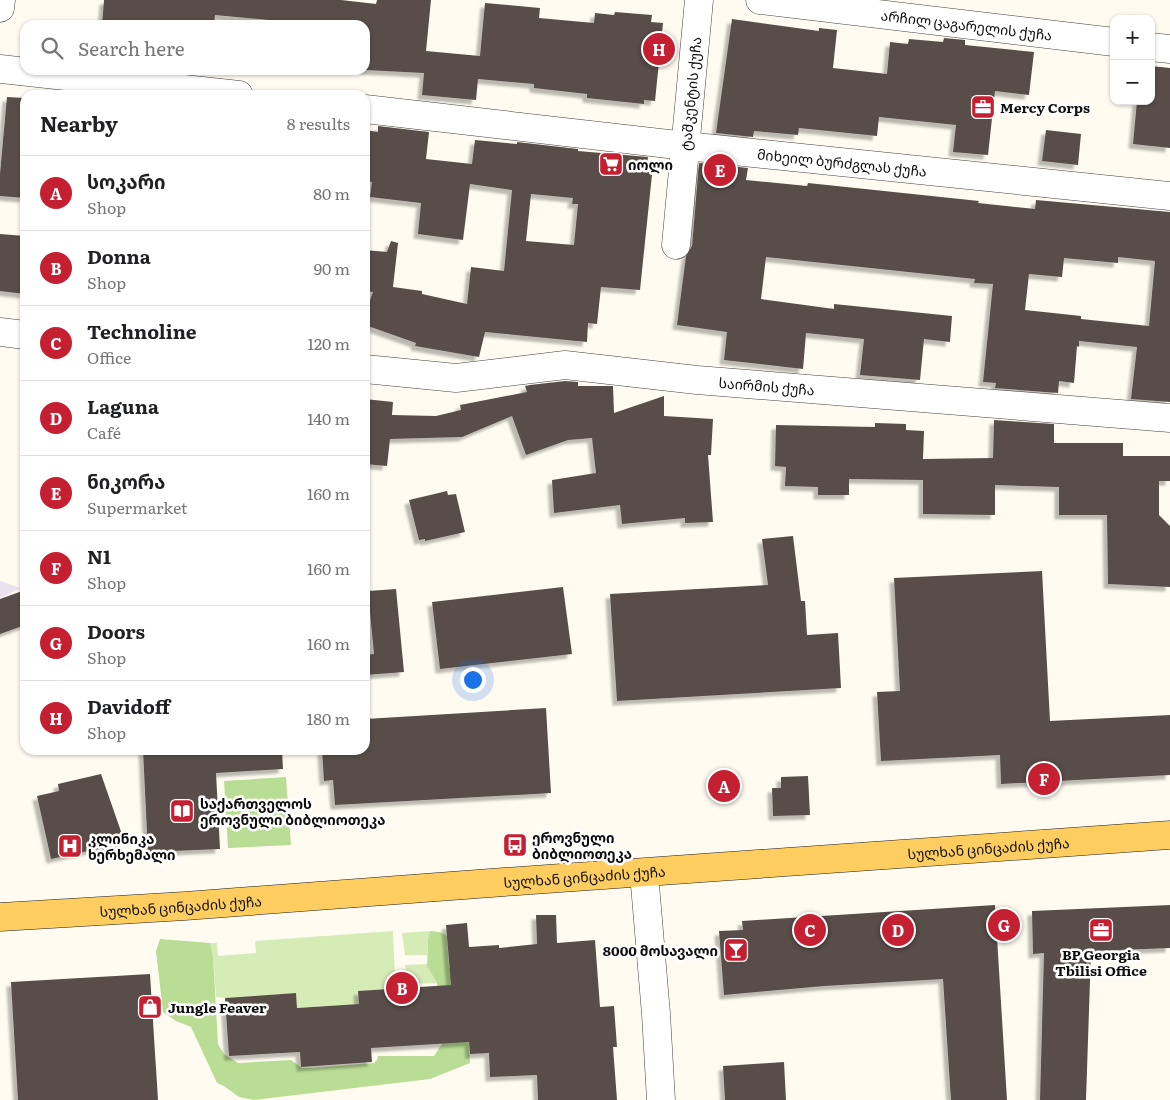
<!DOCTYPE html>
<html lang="en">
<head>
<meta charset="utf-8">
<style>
	:root { --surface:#fff; --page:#f2f2f2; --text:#202124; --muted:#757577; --line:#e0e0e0; --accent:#c51f32 }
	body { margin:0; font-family:Literata,"Noto Sans Georgian",serif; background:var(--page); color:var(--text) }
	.controls { position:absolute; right:15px; top:15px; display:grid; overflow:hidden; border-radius:10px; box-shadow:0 1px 4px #0004 }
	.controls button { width:45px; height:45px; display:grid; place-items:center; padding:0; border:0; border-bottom:1px solid var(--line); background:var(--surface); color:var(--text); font:25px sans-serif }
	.you { position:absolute; left:472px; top:679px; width:18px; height:18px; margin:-12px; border:4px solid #fff; border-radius:50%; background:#1a73e8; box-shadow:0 0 0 8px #1a73e833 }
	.badge { display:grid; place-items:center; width:32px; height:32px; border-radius:50%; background:var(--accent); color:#fff; font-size:16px; font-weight:700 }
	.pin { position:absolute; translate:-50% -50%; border:2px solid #fff; box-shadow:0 1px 5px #0006 }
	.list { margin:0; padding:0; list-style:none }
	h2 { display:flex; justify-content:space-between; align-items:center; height:65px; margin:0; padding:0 20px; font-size:21px }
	h2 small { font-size:16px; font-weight:400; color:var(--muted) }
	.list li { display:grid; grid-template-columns:32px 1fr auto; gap:15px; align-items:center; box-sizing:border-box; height:75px; padding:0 20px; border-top:1px solid var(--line) }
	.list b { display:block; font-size:19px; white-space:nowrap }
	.list p { margin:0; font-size:16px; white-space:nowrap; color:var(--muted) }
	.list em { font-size:16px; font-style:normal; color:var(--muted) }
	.icon { flex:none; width:28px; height:28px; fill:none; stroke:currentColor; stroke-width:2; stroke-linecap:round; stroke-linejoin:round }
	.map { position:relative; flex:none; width:1170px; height:1100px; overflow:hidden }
	.search { position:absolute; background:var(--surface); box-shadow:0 1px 4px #0004; left:20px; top:20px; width:350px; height:55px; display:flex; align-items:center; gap:12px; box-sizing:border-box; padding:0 18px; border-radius:15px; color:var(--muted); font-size:19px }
	.panel { position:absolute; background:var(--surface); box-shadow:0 1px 4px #0004; left:20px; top:90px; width:350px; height:665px; border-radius:15px }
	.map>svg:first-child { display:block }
	.industrial { fill:#ebe2ed }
	.green { fill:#d6ecb7 }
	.forest { fill:#badd95 }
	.building { fill:#584e4a; fill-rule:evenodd; filter:url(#shadow) }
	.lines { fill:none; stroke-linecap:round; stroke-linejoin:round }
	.minor-casing { stroke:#414141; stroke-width:29 }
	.major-casing { stroke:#1f1f1f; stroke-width:29 }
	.minor { stroke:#fff; stroke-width:28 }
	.major { stroke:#fecd60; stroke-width:28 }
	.labels { text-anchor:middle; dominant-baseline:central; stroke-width:5; stroke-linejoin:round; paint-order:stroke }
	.street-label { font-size:14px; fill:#0e0e0e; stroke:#fff }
	.poi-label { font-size:14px; font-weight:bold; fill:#0e0e0e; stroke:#fff; text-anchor:start }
</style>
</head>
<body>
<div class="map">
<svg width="1170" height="1100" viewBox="0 0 1170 1100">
	<defs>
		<filter id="shadow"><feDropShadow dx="-4.5" dy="4.5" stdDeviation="1" flood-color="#0004"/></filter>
	</defs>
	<rect width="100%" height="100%" fill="#fffbf0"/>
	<path class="industrial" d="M0 581 21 588 0 598Z"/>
	<g class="green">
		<path d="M393 931 395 979 393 989 358 991 359 1004 297 1008 296 993 225 998 216 997 213 956 210 943H217L218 956 256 953 255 941Z"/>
		<path d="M430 931 428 939 427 955H405L402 933Z"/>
		<path d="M427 964 437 983 408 984 405 965Z"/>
	</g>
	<g class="forest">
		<path d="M286 777 291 845 228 848 224 781Z"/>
		<path d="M430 931 440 932 447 936 449 968 464 967 470 1063 430 1079 254 1100 239 1097 224 1086 217 1083 191 1027 176 1021 163 1012 156 951 160 939 210 943 213 956 218 1044 224 1054 238 1063 291 1060 302 1068H312L374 1063 377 1060 378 1056H434L443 1042 437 983 427 966 428 939Z"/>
	</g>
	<g class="building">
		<path d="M104 0H341L376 4 377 0H431L426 51 480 56 485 3 540 8 539 18 594 23 595 13 614 15 615 12 652 15 651 22 663 23 655 101 644 100V104L587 98V94L534 88V84L478 79 476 100 422 95 424 73 365 70V25H268L269 20 215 15 214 25H102Z"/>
		<path d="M732 19 819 31V28L837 30 833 68 887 74 890 42 908 44 909 39 943 42 944 38 965 40V45L1034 52 1029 95 995 91 988 155 953 152 956 125 879 117 877 136 799 128 798 135 754 131 753 137 716 133Z"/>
		<path d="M1151 66 1170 68V148L1133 144 1137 101H1151Z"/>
		<path d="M154 70H185L184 73Z"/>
		<path d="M7 97 25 98V198L0 196V174Z"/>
		<path d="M378 126 429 132 426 159 472 164 475 140 517 144V142L578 149V151L648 157 647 164 653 165 640 290 601 287 597 324 588 323 587 342 485 332 479 357 415 346 416 343 365 325V314L373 292 365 291V250L387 252 391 241 398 243 393 287 422 291V294L467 304 471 267 504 271 512 190 470 184 463 240 418 234 421 203 370 197 372 182 365 181V130L378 132ZM531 194 573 198 572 204H578L574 245 526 241Z"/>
		<path d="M1046 130 1081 134 1078 165 1042 161Z"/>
		<path d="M699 163 748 168 746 180 807 186 808 183 979 201 978 203 1035 209 1036 200 1170 212V402L1131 399 1137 347 1079 341V347L1077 346 1074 383 1059 381 1058 393 995 388 996 383 983 382 993 284 974 283 975 279 766 257 761 299 834 309V304L952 316 950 342 924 339 920 380 860 375 864 339 806 333 803 369 724 360 727 332 677 325 686 256 692 246ZM1118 257 1155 261 1149 326 1081 319V316L1025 310 1029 274 1062 277 1064 258 1118 263Z"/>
		<path d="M0 234 25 236V294L0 291Z"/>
		<path d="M565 381 578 382V386H613L614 413 664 396V416L713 419 711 455H708L713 522 685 523V518L622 524 620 505 554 513 552 480 596 473 592 438 568 440 526 455 512 416 462 437 390 439 387 466 365 464V399L393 402 392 415 436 416 461 410 460 405 527 392 525 386 530 385Z"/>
		<path d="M994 420 1054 424V443H1123V456H1170V481H1159V515L1170 526V587L1108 584 1107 515H1059V487L995 485V515L923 514V480L849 479V495H818V487L785 486 786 467 775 466 776 425 875 427V423L906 424V430L924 431 923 459 993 458Z"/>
		<path d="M447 491 448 495 456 494 465 532 425 541V539L419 540 409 500Z"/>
		<path d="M793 536 801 601H805L807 635 838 633 841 688 617 701 610 594 768 585 762 539Z"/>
		<path d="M1042 571 1050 721 1170 715V775L1001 784 1000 755 881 761 877 692 900 691 894 578Z"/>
		<path d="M563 587 572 654 440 669 432 602Z"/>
		<path d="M396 589 404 672 365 675V655L374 654 368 591Z"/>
		<path d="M25 590V625L0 634V599Z"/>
		<path d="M546 708 551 793 335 805 333 780 324 781 322 750H365V719Z"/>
		<path d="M143 750H282L283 769 216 773 220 849 148 852Z"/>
		<path d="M101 774 125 843 51 859 37 796 59 791 58 784Z"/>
		<path d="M808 776 810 815 773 816 772 788H781V777Z"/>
		<path d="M995 905 1007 1100H951L943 979 824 986 724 995 719 931 743 930 742 921Z"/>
		<path d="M1170 905V948L1091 951 1086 1100H1040L1044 953 1033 954 1032 911Z"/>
		<path d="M536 915H556L557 943 595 940 600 1007 614 1006 617 1047H613L617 1100H538L537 1075 490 1077 489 1053 470 1054 469 1042 371 1048 372 1062 301 1067 300 1052 229 1056 225 998 296 993 297 1008 359 1004 358 991 451 985 446 925 467 923 469 947 499 945V948L537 944Z"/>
		<path d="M150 974 158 1100H18L11 982Z"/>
		<path d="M784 1062 786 1100H725L723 1066Z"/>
	</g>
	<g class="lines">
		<defs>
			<g id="minor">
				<path id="s1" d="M760 0 1114 42"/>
				<path d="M0 8 1 0"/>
				<path d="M1151 47 1170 49"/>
				<path d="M0 69 239 95"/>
				<path id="s2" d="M365 109 686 146 1170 196"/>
				<path id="s3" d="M676 245 699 0"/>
				<path d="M0 332 25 335"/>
				<path id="s4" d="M365 369 456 378 565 365 697 380 1170 418"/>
				<path d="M644 873 656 1014 661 1100"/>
			</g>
			<g id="major">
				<path id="s5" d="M0 917 185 906 504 882 1170 835"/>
			</g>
		</defs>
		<use href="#minor" class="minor-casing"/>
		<use href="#major" class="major-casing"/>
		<use href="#minor" class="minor"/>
		<use href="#major" class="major"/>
	</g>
	<defs>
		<symbol id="office-square" viewBox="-11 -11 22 22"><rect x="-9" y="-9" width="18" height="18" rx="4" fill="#c51f32" stroke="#fff"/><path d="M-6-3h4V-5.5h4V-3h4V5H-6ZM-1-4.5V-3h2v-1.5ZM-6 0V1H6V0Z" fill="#fff"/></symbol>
		<symbol id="supermarket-square" viewBox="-11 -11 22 22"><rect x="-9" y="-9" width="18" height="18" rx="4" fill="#c51f32" stroke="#fff"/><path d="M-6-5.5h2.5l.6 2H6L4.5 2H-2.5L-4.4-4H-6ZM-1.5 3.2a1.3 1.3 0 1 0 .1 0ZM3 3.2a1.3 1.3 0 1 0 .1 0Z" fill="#fff"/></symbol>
		<symbol id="library-square" viewBox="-11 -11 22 22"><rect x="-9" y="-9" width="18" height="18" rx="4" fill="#c51f32" stroke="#fff"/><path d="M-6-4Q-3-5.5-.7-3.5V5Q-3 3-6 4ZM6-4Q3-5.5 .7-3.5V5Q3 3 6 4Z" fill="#fff"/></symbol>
		<symbol id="bus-square" viewBox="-11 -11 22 22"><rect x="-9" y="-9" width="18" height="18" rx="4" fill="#c51f32" stroke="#fff"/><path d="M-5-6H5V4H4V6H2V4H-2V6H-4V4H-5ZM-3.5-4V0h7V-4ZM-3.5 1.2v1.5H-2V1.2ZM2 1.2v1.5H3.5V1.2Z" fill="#fff"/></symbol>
		<symbol id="hospital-square" viewBox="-11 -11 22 22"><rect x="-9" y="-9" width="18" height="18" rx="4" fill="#c51f32" stroke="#fff"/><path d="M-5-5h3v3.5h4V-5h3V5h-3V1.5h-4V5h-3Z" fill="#fff"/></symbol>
		<symbol id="bar-square" viewBox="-11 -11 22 22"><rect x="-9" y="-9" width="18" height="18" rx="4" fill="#c51f32" stroke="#fff"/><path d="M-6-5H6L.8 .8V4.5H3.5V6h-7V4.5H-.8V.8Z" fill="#fff"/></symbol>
		<symbol id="shop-square" viewBox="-11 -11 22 22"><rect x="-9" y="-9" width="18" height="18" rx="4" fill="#c51f32" stroke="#fff"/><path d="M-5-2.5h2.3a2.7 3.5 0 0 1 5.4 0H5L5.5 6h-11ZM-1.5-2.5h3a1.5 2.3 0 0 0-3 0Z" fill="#fff"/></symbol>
	</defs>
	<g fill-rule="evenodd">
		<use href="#office-square" x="969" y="93" width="28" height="28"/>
		<use href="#supermarket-square" x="597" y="150" width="28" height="28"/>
		<use href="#library-square" x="168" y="797" width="28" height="28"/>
		<use href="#bus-square" x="501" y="831" width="28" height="28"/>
		<use href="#hospital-square" x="56" y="832" width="28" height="28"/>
		<use href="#office-square" x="1087" y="916" width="28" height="28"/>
		<use href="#bar-square" x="722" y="936" width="28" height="28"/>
		<use href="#shop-square" x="136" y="993" width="28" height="28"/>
	</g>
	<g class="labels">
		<g class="street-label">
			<text stroke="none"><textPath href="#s1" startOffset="208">არჩილ ცაგარელის ქუჩა</textPath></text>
			<text stroke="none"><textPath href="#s3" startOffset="152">ტაშკენტის ქუჩა</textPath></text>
			<text stroke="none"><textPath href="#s2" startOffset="480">მიხეილ ბურძგლას ქუჩა</textPath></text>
			<text stroke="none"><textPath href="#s4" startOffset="404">საირმის ქუჩა</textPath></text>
			<text stroke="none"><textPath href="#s5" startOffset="991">სულხან ცინცაძის ქუჩა</textPath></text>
			<text stroke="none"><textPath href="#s5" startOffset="586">სულხან ცინცაძის ქუჩა</textPath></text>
			<text stroke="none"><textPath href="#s5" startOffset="181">სულხან ცინცაძის ქუჩა</textPath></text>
		</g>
		<g class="poi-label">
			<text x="1000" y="107">Mercy Corps</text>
			<text x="628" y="164">იოლი</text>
			<text x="200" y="803">საქართველოს<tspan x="200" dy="16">ეროვნული ბიბლიოთეკა</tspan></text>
			<text x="532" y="837">ეროვნული<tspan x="532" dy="16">ბიბლიოთეკა</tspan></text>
			<text x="88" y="838">კლინიკა<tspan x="88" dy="16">ხერხემალი</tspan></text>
			<text x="718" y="950" text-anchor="end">8000 მოსავალი</text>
			<text x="1101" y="954" text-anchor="middle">BP Georgia<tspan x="1101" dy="16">Tbilisi Office</tspan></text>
			<text x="168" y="1007">Jungle Feaver</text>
		</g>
	</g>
</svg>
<div class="controls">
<button>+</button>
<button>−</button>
</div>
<div class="you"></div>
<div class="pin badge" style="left:724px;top:786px">A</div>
<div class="pin badge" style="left:402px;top:988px">B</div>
<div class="pin badge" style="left:810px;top:930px">C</div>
<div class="pin badge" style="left:898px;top:930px">D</div>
<div class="pin badge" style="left:720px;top:170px">E</div>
<div class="pin badge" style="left:1044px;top:779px">F</div>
<div class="pin badge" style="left:1004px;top:925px">G</div>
<div class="pin badge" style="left:659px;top:49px">H</div>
<div class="search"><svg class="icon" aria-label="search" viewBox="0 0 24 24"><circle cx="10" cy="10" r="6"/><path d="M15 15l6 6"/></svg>Search here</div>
<section class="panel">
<h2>Nearby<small>8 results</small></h2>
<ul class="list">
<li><span class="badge">A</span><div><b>სოკარი</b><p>Shop</p></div><em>80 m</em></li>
<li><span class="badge">B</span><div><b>Donna</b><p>Shop</p></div><em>90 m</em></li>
<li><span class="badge">C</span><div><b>Technoline</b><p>Office</p></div><em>120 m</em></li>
<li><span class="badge">D</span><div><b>Laguna</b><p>Café</p></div><em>140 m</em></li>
<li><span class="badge">E</span><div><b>ნიკორა</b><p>Supermarket</p></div><em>160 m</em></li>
<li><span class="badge">F</span><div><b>N1</b><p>Shop</p></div><em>160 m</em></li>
<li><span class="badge">G</span><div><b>Doors</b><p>Shop</p></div><em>160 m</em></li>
<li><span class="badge">H</span><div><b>Davidoff</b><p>Shop</p></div><em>180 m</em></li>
</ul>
</section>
</div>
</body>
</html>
